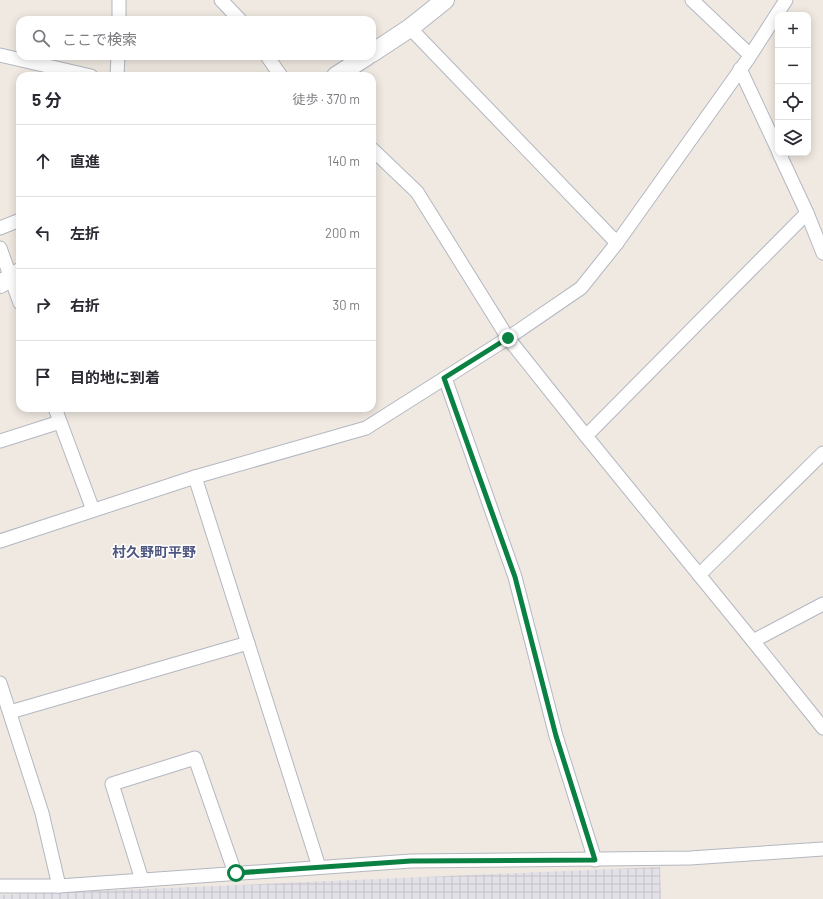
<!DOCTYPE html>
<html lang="ja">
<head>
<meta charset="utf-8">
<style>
	:root { --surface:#fff; --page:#f2f2f3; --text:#2b2b33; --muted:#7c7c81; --line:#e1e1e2 }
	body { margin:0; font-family:Barlow,"Noto Sans JP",sans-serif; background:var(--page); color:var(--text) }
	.controls { position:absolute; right:12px; top:12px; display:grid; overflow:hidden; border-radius:8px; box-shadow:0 2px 10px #0003 }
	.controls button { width:36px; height:36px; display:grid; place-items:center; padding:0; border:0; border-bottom:1px solid var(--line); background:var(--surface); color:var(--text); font:20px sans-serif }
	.stop { position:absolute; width:12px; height:12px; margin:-9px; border:3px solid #0b8043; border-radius:50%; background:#fff }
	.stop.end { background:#0b8043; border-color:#fff; box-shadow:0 1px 4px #0008 }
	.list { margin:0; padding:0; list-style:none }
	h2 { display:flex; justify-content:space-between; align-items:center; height:52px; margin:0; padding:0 16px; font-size:17px }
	h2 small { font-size:13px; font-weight:400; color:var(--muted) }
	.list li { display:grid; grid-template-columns:26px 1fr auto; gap:12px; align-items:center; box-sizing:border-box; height:72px; padding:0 16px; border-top:1px solid var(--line) }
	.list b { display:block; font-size:15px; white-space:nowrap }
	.list em { font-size:13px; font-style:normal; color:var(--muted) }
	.icon { flex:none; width:22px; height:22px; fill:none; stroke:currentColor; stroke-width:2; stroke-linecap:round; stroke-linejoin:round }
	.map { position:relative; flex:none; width:823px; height:899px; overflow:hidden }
	.search { position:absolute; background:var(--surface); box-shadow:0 2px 10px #0003; left:16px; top:16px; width:360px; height:44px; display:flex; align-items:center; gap:10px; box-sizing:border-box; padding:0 14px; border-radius:12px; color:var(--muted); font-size:15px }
	.panel { position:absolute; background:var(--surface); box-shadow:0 2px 10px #0003; left:16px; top:72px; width:360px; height:340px; border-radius:12px }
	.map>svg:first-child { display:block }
	.industrial { fill:url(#industrial-grid) }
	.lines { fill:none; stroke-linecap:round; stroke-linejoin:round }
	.street-casing { stroke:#b4b7c1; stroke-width:15 }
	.secondary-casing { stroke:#b4b7c1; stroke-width:20 }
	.street { stroke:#fff; stroke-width:13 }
	.secondary { stroke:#fff; stroke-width:18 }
	.route { stroke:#0b8043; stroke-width:5 }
	.labels { text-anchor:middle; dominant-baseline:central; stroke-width:3; stroke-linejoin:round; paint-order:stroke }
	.quarter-label { font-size:14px; font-weight:bold; fill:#4d5680; stroke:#fff }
</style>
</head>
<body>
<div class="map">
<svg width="823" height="899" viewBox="0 0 823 899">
	<defs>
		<pattern id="industrial-grid" width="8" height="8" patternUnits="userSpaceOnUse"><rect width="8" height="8" fill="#e3e1e8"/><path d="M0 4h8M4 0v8" fill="none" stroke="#c3c1c7"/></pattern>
	</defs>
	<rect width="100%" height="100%" fill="#efe9e1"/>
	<path class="industrial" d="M660 867 661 899H0V895Z"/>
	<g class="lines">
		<defs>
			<g id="street">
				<path d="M221 0 240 20"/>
				<path d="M692 0 750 55"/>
				<path d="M119 20V0"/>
				<path d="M410 28 617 243"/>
				<path d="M0 55 91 76"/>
				<path d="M267 56 281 76"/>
				<path d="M740 69 778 150"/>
				<path d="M117 76 118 56"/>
				<path d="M372 149 417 192 508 338 586 436 753 641 823 728"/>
				<path d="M779 153 807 213 823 253"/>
				<path d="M0 228 20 220"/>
				<path d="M0 248 20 303"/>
				<path d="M445 378 515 577 556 736 595 860"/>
				<path d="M55 408 93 510"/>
				<path d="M586 436 807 213"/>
				<path d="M0 441 60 422"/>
				<path d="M195 477 319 867"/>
				<path d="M0 541 195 477 366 428 508 338 581 288 617 243 748 59 786 0"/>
				<path d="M699 575 823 453"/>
				<path d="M753 641 823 604"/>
				<path d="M0 683 42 813 59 886"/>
				<path d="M10 712 248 643"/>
				<path d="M142 880 112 784 195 758 235 873"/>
				<path d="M0 886H59L411 861 690 858 823 849"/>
			</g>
			<g id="secondary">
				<path d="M372 53 410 28 445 0"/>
				<path d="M336 76 367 56"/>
				<path d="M0 284 20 272"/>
			</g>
		</defs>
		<use href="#street" class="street-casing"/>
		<use href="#secondary" class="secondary-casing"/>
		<use href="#street" class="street"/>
		<use href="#secondary" class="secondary"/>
	</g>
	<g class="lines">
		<path class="route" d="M236 873 411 861 595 860 556 736 515 577 444 378 508 338"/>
	</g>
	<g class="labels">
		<g class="quarter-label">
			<text x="154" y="551">村久野町平野</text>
		</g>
	</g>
</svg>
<div class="controls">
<button>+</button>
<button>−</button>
<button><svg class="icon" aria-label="locate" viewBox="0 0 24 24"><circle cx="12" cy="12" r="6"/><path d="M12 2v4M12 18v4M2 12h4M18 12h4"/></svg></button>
<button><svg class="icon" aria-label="layers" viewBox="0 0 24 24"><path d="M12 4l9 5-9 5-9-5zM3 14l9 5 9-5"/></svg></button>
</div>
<div class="stop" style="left:236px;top:873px"></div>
<div class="stop end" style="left:508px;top:338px"></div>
<div class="search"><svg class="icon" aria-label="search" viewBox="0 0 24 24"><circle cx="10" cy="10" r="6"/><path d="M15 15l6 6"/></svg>ここで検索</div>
<section class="panel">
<h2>5 分<small>徒歩 · 370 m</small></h2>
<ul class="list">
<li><svg class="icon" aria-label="ahead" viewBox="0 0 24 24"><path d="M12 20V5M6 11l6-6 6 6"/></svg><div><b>直進</b></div><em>140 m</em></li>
<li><svg class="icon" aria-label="left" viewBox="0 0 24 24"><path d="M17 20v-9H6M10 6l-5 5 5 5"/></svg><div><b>左折</b></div><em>200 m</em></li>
<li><svg class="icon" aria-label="right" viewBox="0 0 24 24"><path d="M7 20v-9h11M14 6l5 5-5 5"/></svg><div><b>右折</b></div><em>30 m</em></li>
<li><svg class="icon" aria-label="arrive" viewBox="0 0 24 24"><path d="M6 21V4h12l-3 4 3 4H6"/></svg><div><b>目的地に到着</b></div></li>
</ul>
</section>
</div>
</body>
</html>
